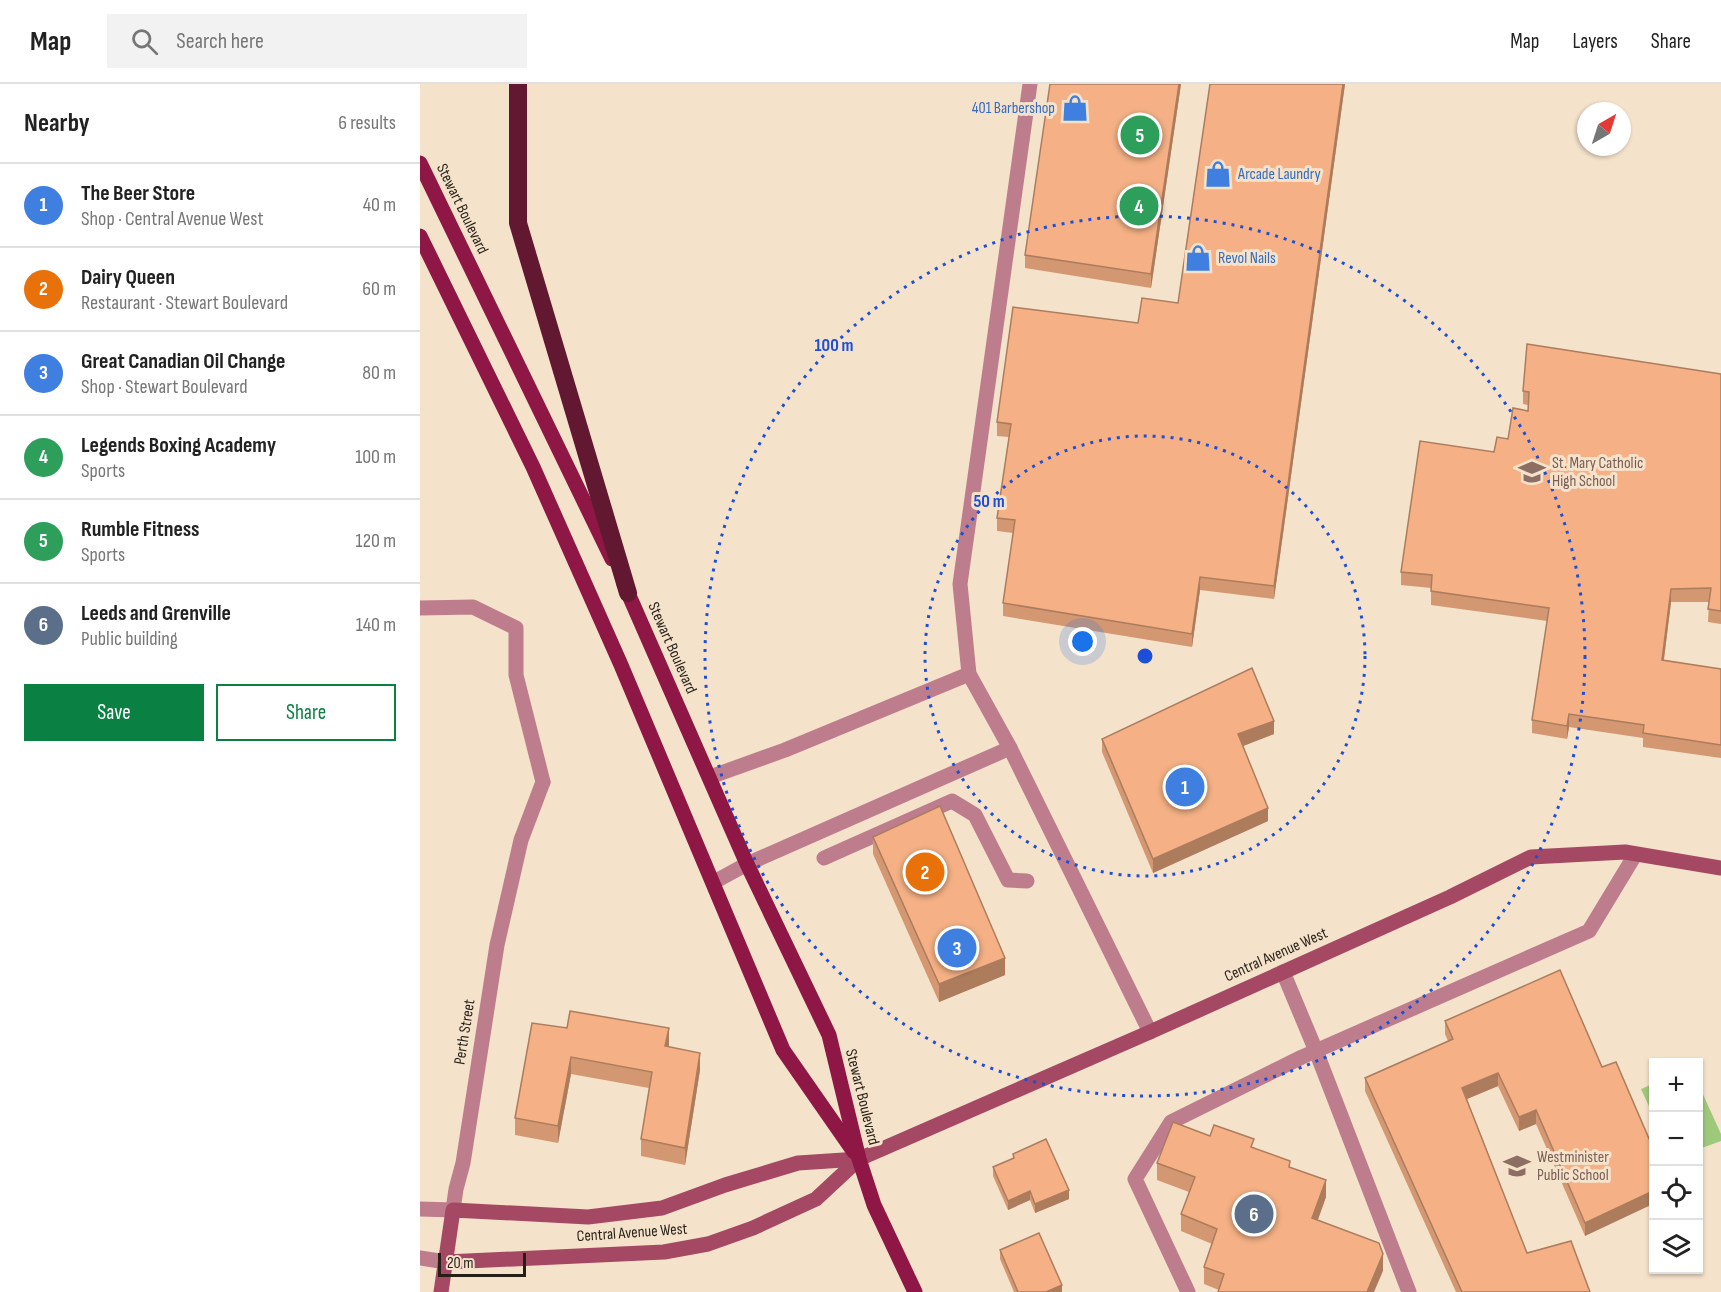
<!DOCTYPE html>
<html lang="en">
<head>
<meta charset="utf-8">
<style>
	:root { --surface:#fff; --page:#f2f2f2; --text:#222; --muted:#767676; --line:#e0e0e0; --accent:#0b8043 }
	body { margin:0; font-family:"Sofia Sans Condensed",sans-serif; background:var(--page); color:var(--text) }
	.controls { position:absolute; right:18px; bottom:18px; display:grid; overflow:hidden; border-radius:0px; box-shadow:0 2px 4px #0004 }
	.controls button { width:54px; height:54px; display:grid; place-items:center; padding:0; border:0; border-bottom:2px solid var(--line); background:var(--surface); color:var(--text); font:30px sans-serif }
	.compass { position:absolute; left:1157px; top:18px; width:54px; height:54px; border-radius:50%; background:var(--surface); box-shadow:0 2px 4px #0004; rotate:39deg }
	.scale { position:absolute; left:18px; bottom:15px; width:88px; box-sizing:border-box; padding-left:6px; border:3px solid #251f16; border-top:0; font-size:16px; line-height:21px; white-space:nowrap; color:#251f16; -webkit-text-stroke:4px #f5e2cb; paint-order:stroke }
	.you { position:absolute; left:663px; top:558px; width:21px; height:21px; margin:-15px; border:4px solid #fff; border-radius:50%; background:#1a73e8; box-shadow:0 0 0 9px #1a73e833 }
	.badge { display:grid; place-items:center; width:39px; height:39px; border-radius:50%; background:var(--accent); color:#fff; font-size:20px; font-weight:700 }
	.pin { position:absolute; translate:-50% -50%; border:3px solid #fff; box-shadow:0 2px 6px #0006 }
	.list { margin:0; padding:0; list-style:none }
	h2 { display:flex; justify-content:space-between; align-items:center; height:78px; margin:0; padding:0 24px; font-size:26px }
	h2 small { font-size:20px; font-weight:400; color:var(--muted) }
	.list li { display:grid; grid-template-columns:39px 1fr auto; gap:18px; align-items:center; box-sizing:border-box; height:84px; padding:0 24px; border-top:2px solid var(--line) }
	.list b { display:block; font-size:22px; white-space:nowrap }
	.list p { margin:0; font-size:20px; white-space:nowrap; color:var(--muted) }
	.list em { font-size:20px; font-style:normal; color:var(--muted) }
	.actions { display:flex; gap:12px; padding:18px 24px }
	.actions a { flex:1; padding:14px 0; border:2px solid var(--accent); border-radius:0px; text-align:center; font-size:21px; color:var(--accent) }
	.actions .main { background:var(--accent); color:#fff }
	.icon { flex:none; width:33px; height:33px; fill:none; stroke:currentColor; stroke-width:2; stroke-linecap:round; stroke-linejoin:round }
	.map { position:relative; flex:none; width:1301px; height:1208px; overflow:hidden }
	header { display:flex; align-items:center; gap:36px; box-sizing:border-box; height:84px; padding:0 30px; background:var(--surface); border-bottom:2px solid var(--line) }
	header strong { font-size:28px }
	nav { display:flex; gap:33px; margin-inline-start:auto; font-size:21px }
	.search { width:420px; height:54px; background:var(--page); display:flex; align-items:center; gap:15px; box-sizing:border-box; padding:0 21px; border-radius:0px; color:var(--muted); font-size:22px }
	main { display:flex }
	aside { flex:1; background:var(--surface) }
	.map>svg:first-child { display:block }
	.green { fill:#9fc97a }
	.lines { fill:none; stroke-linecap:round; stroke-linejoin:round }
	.lane { stroke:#be7d8d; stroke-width:15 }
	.street { stroke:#be7d8d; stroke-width:15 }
	.secondary { stroke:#a44863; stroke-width:15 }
	.primary { stroke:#8e1746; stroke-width:15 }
	.highway { stroke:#631832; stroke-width:18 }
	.wall { fill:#d39872 }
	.shaded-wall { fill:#ac7c5d }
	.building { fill:#f5b185; stroke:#ac7c5d; stroke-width:1.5 }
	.ring { fill:none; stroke:#1d4ed8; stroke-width:3; stroke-dasharray:3 6 }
	.labels { text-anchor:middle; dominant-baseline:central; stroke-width:6; stroke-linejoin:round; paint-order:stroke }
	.shop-label { font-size:16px; fill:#366cbe; stroke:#f5e2cb; text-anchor:start }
	.street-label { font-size:16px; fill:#251f16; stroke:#f5e2cb }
	.education-label { font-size:16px; fill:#785e54; stroke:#f5e2cb; text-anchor:start }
	.centre { fill:#1d4ed8; stroke:#f5e2cb; stroke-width:3 }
	.ring-label { font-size:18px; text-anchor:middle; font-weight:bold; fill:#1d4ed8; stroke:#f5e2cb; stroke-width:6; stroke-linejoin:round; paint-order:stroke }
</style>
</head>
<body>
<header>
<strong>Map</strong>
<div class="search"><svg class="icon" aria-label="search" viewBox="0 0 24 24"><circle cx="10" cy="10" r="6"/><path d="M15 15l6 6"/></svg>Search here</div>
<nav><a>Map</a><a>Layers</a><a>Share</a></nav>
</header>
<main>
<aside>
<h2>Nearby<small>6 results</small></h2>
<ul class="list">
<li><span class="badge" style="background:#3f7fe0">1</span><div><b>The Beer Store</b><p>Shop · Central Avenue West</p></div><em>40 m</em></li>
<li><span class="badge" style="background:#e8710a">2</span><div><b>Dairy Queen</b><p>Restaurant · Stewart Boulevard</p></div><em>60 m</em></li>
<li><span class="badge" style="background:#3f7fe0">3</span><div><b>Great Canadian Oil Change</b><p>Shop · Stewart Boulevard</p></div><em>80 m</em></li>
<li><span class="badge" style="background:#2e9e5b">4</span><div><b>Legends Boxing Academy</b><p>Sports</p></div><em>100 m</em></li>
<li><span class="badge" style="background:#2e9e5b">5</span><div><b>Rumble Fitness</b><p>Sports</p></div><em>120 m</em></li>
<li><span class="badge" style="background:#5c6f8a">6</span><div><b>Leeds and Grenville</b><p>Public building</p></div><em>140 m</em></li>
</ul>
<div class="actions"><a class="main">Save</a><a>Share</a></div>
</aside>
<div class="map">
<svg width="1301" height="1208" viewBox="0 0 1301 1208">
	<rect width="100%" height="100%" fill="#f5e2cb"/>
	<g class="green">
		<path d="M1233 1000V1031L1221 1005Z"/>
		<path d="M1279 1005 1281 1006 1301 1050V1057L1279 1065Z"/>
	</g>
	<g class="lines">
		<g class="lane">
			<path d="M0 524 53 523 96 544V591L123 698"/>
			<path d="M590 664 549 590 540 500 610 0"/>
			<path d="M290 693 365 666 549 590"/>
			<path d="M404 774 532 717 555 731 588 796 607 797"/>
			<path d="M294 798 327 780 590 664 730 948"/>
			<path d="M863 888 896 967 989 1208"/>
			<path d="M768 1208 715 1095 751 1038 882 973 1169 847 1215 771"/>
		</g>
		<g class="street">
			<path d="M0 1125 33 1126 36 1105 43 1079 77 861 101 756 123 698"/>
			<path d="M0 1174 26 1178"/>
		</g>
		<g class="secondary">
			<path d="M26 1178 244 1168 288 1160 333 1144 396 1115 439 1075 730 948 1030 813 1111 773 1205 768 1301 784"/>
			<path d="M21 1208 33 1126 168 1133 242 1124 305 1101 378 1079 439 1075"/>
		</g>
		<g class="primary">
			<path d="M0 79 192 475"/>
			<path d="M0 152 113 383 201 581 363 966 434 1068"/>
			<path d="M204 500 327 780 409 951 439 1075 454 1121 495 1208"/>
		</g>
		<path class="highway" d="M98 0V139L208 509"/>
	</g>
	<g class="wall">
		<path d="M761 0 731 204 605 184V171Z"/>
		<path d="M790 0H925L854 515 780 506 772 563 583 532V519L593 449 577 447V434L589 353 577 352V338L718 239 758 219Z"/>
		<path d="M1301 290V540L1288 538 1289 518H1251L1244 576 1301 585V674L1223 663V654L1149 643 1147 655 1112 649V636L1127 537 1011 521V504L981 501V488L1088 355 1108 327V321L1103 320V307Z"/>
		<path d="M854 650 823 662 848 737 733 789 682 668V655Z"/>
		<path d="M453 753 585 891 519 918 453 770Z"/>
		<path d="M1025 937 1182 983 1165 1152 1116 1040 1099 1047 1078 1002 1047 1015 1107 1169 1170 1208H1036L945 1007V994L1028 957 1025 950Z"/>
		<path d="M112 939 248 962 280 986 265 1081 221 1072V1055L229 1004 151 990 138 1059 95 1051V1034Z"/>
		<path d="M790 1052 834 1064 870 1083 906 1113 898 1136 963 1187 799 1206 784 1200V1183L792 1160 761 1147V1130L769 1108 737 1096V1079Z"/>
		<path d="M593 1070 649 1115 615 1129 610 1116 588 1126 573 1092V1083L593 1074Z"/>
		<path d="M580 1166 642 1208H594L580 1175Z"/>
	</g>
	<g class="shaded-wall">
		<path d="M759 0H761L731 204V190Z"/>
		<path d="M923 0H925L854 515V502Z"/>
		<path d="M780 493V506L772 563V550Z"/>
		<path d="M1251 505V518L1242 589V576Z"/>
		<path d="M1149 630V643L1147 655V642Z"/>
		<path d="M854 637V650L818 664V650Z"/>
		<path d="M848 724V737L733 789V775Z"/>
		<path d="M585 874V891L519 918V900Z"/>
		<path d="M249 944V961L245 979V962Z"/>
		<path d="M280 969V986L265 1081V1064Z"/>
		<path d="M151 973V990L138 1059V1042Z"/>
		<path d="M1078 989V1002L1042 1017V1004Z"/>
		<path d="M1116 1026V1040L1099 1047V1033Z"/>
		<path d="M906 1096V1113L892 1151V1134Z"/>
		<path d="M649 1106V1115L615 1129V1120Z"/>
		<path d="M610 1107V1116L588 1126V1117Z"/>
		<path d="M1233 1107V1120L1165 1152V1139Z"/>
		<path d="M963 1170V1187L954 1208H947Z"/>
		<path d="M642 1201V1208H626Z"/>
	</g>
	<g class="building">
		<path d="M630 0H759L731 190 605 171Z"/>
		<path d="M790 0H923L854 502 780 493 772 550 583 519 595 436 577 434 591 340 577 338 593 223 718 239 722 214 758 219Z"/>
		<path d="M1107 260 1301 290V527L1288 525 1291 504 1251 505 1242 576 1301 585V661L1223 649 1224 641 1149 630 1147 642 1112 636 1129 524 1011 507 1012 491 981 488 1000 357 1074 368 1077 353 1088 355 1093 324 1108 327 1109 308 1103 307Z"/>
		<path d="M832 584 854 637 818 650 848 724 733 775 682 655Z"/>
		<path d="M520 722 585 874 519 900 453 753Z"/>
		<path d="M1140 886 1182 983 1196 978 1233 1064V1107L1165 1139 1116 1026 1099 1033 1078 989 1042 1004 1107 1169 1151 1157 1170 1208H1042L945 994 1033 955 1025 937Z"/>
		<path d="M150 927 249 944 245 962 280 969 265 1064 221 1055 232 988 151 973 138 1042 95 1034 112 939 147 944Z"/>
		<path d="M753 1038 790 1052 794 1041 834 1055 831 1063 870 1077 869 1083 906 1096 892 1134 959 1159 963 1170 947 1208H798L804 1190 784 1183 797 1145 761 1130 775 1093 737 1079Z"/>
		<path d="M626 1055 649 1106 615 1120 610 1107 588 1117 573 1083 594 1074 593 1070Z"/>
		<path d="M619 1149 642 1201 626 1208H598L580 1166Z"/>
	</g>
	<g class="ring">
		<circle cx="725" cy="572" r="220"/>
		<circle cx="725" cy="572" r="440"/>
	</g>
	<defs>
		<symbol id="shop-bare" viewBox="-9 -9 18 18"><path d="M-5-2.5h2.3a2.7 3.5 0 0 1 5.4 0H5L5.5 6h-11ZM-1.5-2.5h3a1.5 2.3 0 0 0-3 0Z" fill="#3f7fe0" stroke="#f5e2cb" stroke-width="2.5" paint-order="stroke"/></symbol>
		<symbol id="school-bare" viewBox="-9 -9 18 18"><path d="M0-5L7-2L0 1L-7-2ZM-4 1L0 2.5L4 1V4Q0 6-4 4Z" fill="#8d6e63" stroke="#f5e2cb" stroke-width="2.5" paint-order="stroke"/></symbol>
	</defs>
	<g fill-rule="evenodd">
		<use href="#shop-bare" x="636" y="5" width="38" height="38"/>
		<use href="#shop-bare" x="779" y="71" width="38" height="38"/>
		<use href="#shop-bare" x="759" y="155" width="38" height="38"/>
		<use href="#school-bare" x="1093" y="369" width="38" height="38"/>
		<use href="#school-bare" x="1078" y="1063" width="38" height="38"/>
	</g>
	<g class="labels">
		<g class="shop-label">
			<text x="635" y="24" text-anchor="end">401 Barbershop</text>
			<text x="818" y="90">Arcade Laundry</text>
			<text x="798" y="174">Revol Nails</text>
		</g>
		<g class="street-label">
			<text transform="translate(42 125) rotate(64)">Stewart Boulevard</text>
			<text transform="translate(252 564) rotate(66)">Stewart Boulevard</text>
			<text transform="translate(856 871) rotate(-24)">Central Avenue West</text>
			<text transform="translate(45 948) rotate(-81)">Perth Street</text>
			<text transform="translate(442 1013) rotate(76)">Stewart Boulevard</text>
			<text transform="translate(212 1149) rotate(-4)">Central Avenue West</text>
		</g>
		<g class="education-label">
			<text x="1132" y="379">St. Mary Catholic<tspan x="1132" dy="18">High School</tspan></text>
			<text x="1117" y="1073">Westminister<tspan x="1117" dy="18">Public School</tspan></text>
		</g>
	</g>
	<circle cx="725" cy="572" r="9" class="centre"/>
	<g class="ring-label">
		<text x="414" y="267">100 m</text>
		<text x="569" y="423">50 m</text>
	</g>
</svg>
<div class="controls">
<button>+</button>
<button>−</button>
<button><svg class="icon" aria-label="locate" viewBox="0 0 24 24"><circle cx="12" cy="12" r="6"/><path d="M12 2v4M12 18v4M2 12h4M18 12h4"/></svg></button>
<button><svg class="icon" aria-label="layers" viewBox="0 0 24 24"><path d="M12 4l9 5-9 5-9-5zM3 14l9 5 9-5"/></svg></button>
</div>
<svg class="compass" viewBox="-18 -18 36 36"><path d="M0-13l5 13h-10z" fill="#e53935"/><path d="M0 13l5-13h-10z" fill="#767676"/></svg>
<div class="scale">20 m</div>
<div class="you"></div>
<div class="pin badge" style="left:765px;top:703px;background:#3f7fe0">1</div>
<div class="pin badge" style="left:505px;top:788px;background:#e8710a">2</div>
<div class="pin badge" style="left:537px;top:864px;background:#3f7fe0">3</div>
<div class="pin badge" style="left:719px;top:122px;background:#2e9e5b">4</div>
<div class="pin badge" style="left:720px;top:51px;background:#2e9e5b">5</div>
<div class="pin badge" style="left:834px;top:1130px;background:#5c6f8a">6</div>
</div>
</main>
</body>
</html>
